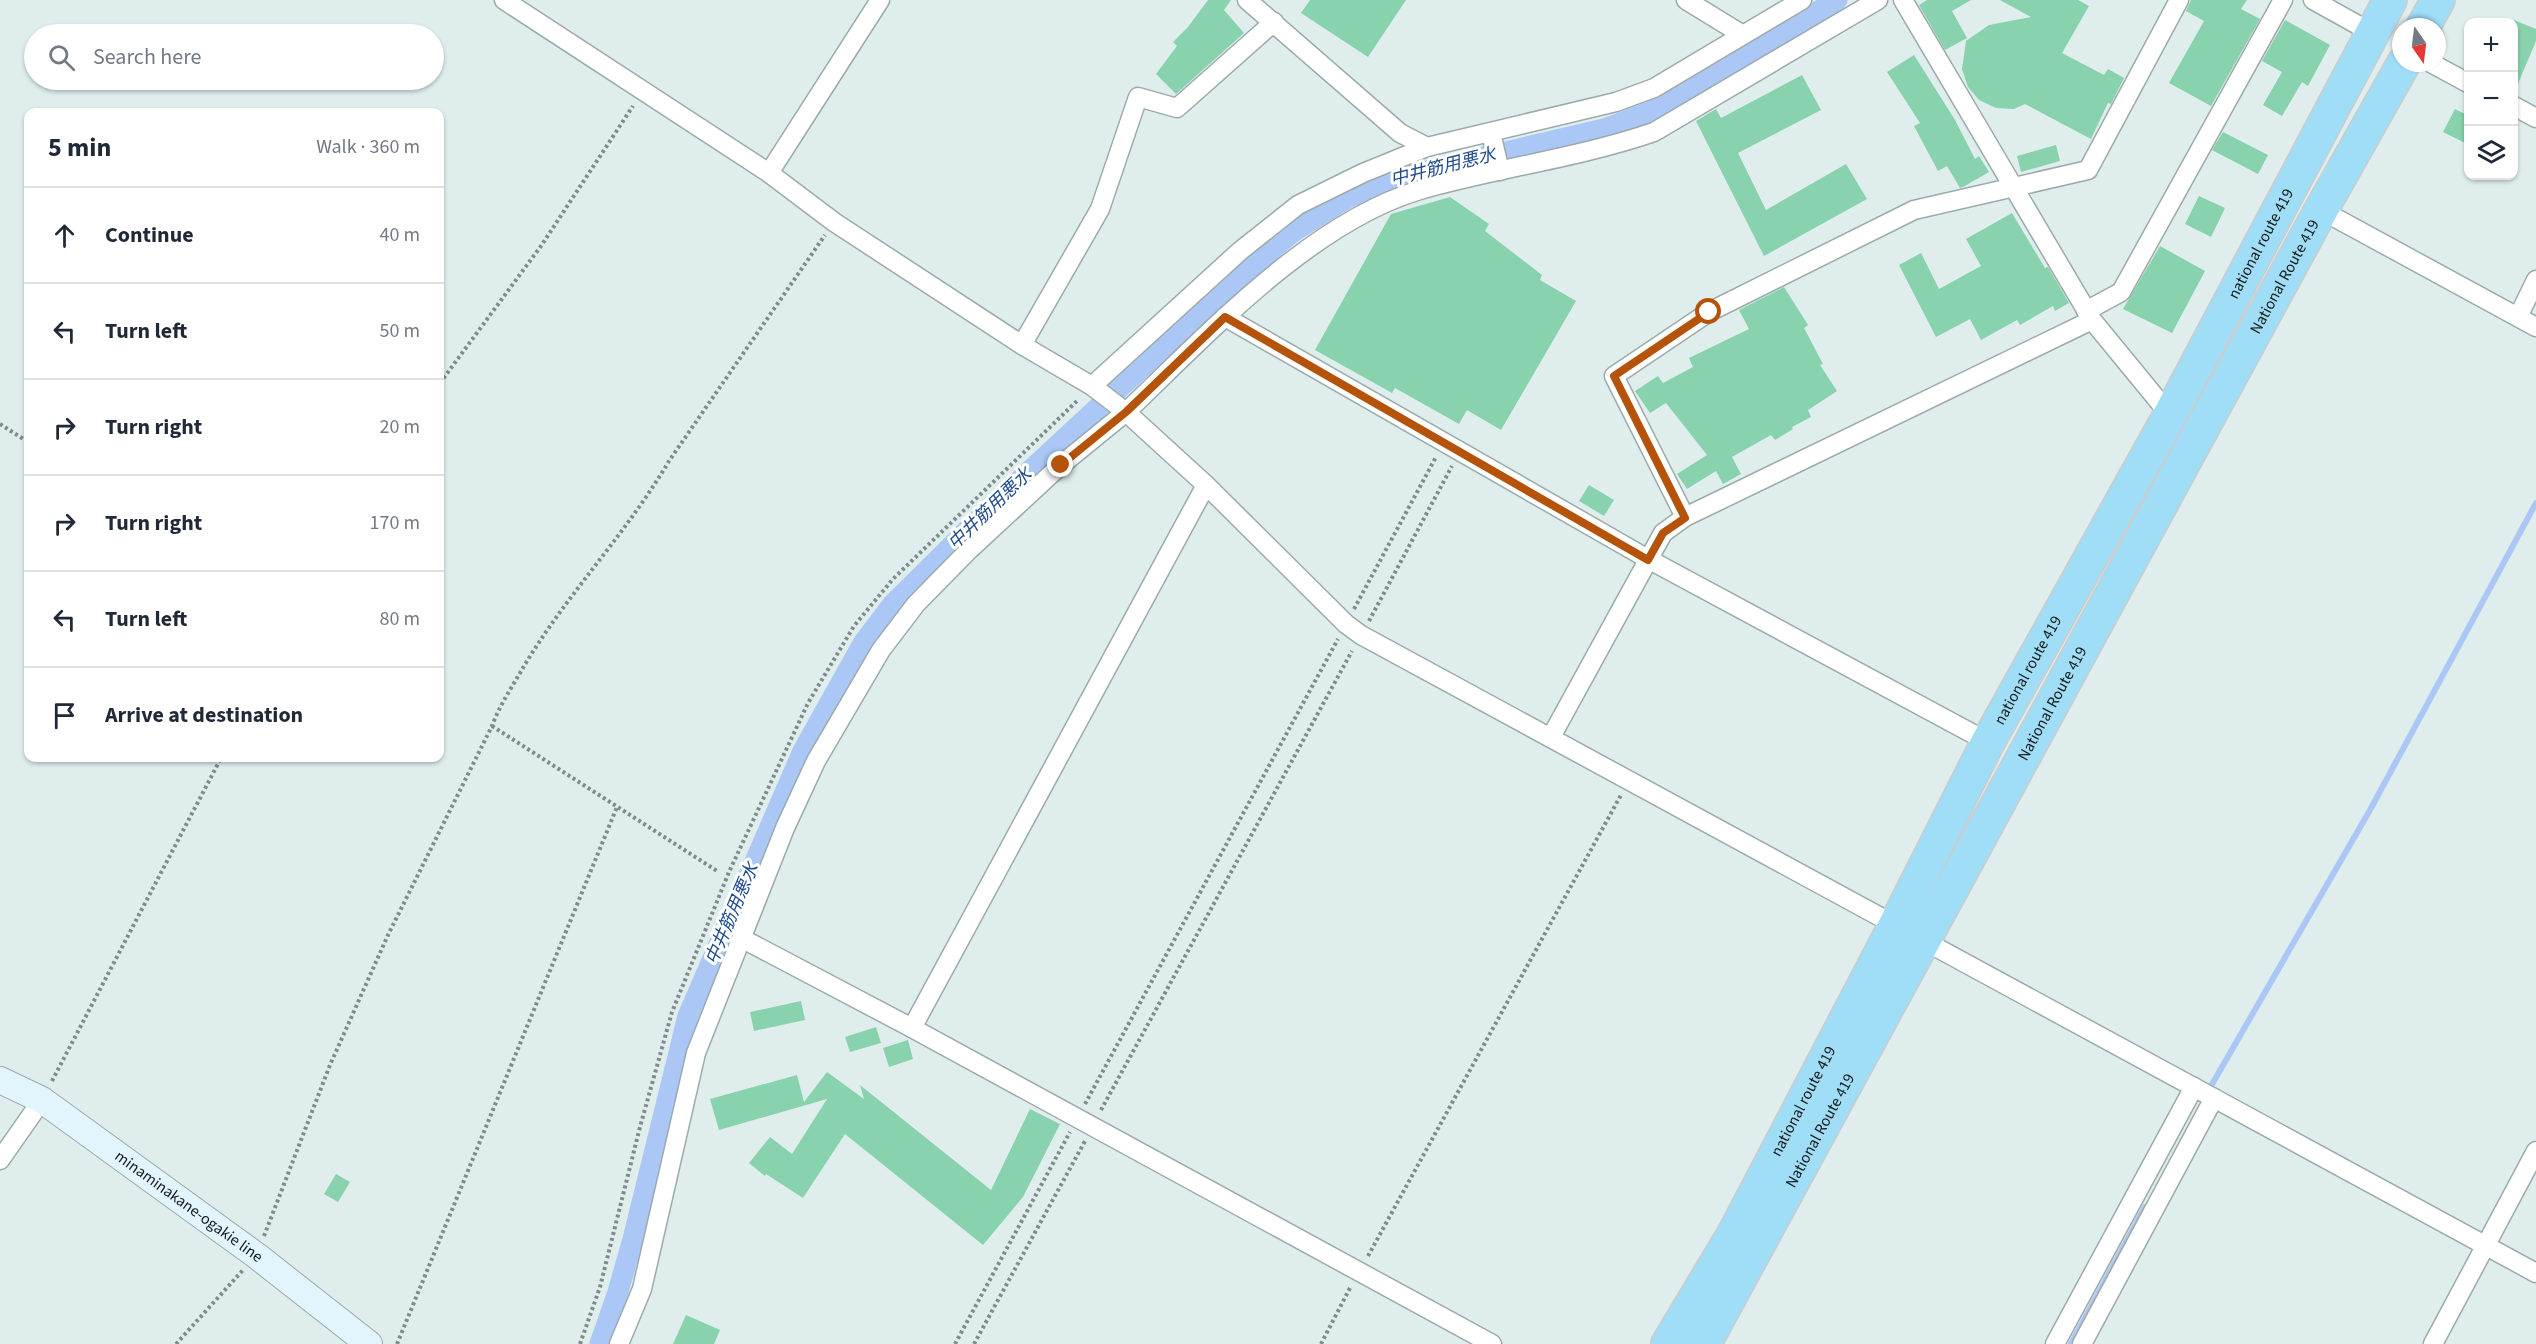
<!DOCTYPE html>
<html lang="en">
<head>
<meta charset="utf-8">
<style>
	:root { --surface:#fff; --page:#f6f6f7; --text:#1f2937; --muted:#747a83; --line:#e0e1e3 }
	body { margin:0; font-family:"Source Sans 3","Noto Sans JP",sans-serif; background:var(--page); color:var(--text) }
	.controls { position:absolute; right:18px; top:18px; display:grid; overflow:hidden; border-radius:12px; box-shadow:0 2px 4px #0004 }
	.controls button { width:54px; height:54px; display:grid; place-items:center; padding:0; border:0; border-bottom:2px solid var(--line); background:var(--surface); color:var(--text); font:30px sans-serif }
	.compass { position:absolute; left:2392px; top:18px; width:54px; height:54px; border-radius:50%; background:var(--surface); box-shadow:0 2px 4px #0004; rotate:166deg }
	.stop { position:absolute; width:18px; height:18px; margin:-14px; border:4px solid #b45309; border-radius:50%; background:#fff }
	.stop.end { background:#b45309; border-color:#fff; box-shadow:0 2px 6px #0008 }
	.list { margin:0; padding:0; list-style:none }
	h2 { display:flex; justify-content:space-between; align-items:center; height:78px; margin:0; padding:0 24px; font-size:26px }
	h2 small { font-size:20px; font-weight:400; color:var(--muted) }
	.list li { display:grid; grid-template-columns:39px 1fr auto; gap:18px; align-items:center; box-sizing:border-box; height:96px; padding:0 24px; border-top:2px solid var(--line) }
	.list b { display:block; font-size:22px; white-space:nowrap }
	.list em { font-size:20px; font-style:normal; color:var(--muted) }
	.icon { flex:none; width:33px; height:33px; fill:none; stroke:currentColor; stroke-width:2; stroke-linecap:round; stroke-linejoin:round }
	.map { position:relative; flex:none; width:2536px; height:1344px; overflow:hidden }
	.search { position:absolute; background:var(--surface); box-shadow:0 2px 4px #0004; left:24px; top:24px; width:420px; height:66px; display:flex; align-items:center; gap:15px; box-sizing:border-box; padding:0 21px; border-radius:33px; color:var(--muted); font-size:22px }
	.panel { position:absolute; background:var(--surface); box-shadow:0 2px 4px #0004; left:24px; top:108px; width:420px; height:654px; border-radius:12px }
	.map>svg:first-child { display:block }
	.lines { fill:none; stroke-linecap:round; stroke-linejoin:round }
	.stream { stroke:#aac7f6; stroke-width:6 }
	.canal { stroke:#aac7f6; stroke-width:21 }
	.building { fill:#88d2ad }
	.street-casing { stroke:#9caaa9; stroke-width:21 }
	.secondary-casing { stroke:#9caaa9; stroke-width:28 }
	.highway-casing { stroke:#cbcccc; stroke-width:36 }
	.path { stroke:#818b8b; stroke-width:4; stroke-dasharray:3 3; stroke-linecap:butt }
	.street { stroke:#fff; stroke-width:18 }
	.secondary { stroke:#e2f5fd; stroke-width:26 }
	.highway { stroke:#a0ddf7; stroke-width:33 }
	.route { stroke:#b45309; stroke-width:8 }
	.labels { text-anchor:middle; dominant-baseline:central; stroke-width:6; stroke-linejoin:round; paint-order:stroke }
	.street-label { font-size:16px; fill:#141919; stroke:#fff }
	.water-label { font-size:18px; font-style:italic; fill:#1f4a8d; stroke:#fff }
</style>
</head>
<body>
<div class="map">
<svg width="2536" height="1344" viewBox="0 0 2536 1344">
	<rect width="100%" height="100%" fill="#dfeeed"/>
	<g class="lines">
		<g class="stream">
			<path d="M2207 1093 2370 810 2536 503"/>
			<path d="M2071 1344 2145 1207"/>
		</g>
		<path class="canal" d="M600 1344 618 1292 633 1239 688 1016 803 751 864 642 892 605 996 502 1246 271 1294 231 1347 198 1398 177 1604 129 1652 111 1837 0"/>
	</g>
	<g class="building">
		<path d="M1208 0H1231L1224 10 1244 33 1176 94 1156 74 1177 46 1173 42 1188 27Z"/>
		<path d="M1310 0H1406L1368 57 1301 13Z"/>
		<path d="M1927 0H1971L1952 11 1967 38 1945 50 1919 5Z"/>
		<path d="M2000 0H2078L2089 6 2062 53 2104 75 2108 69 2124 78 2111 104 2108 103 2091 139 2025 104 2014 109 1996 108 1979 100 1968 87 1962 69 1966 41 1989 25 2031 17Z"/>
		<path d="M2191 0H2247L2241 9 2260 19 2211 106 2169 83 2204 21 2186 11Z"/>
		<path d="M2285 20 2330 45 2308 86 2302 82 2282 116 2263 105 2282 72 2262 61Z"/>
		<path d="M2514 20 2536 29V41L2514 93Z"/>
		<path d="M1914 55 1955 120 1975 159 1979 156 1989 172 1963 187 1960 188 1947 166 1938 171 1914 126 1920 123 1887 72Z"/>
		<path d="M1802 75 1821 110 1738 153 1766 210 1846 164 1867 199 1764 256 1696 121 1716 109 1721 118Z"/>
		<path d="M2455 109 2469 116V145L2443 132Z"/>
		<path d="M2223 132 2268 155 2258 174 2212 150Z"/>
		<path d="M2056 145 2060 161 2021 172 2017 156Z"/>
		<path d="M2199 196 2225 208 2211 237 2185 224Z"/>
		<path d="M1450 197 1489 224 1485 231 1542 275 1540 280 1576 301 1501 430 1467 410 1459 424 1395 388 1392 393 1315 350 1391 214Z"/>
		<path d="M2012 213 2045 268 2048 267 2069 303 2055 311 2053 306 2020 325 2017 320 1981 340 1970 319 1936 337 1899 265 1921 253 1939 289 1981 266 1966 239Z"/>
		<path d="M2160 246 2205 271 2172 333 2123 309Z"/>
		<path d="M1784 287 1808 325 1804 328 1823 364 1820 365 1837 391 1808 410 1811 417 1792 427 1793 429 1775 440 1771 435 1732 457 1741 474 1723 484 1716 471 1687 489 1677 474 1707 455 1666 403 1650 413 1635 391 1658 376 1663 383 1693 367 1689 358 1749 329 1739 310Z"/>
		<path d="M1589 485 1614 500 1604 516 1579 501Z"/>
		<path d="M801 1001 805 1020 754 1031 750 1012Z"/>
		<path d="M876 1027 881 1043 850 1052 845 1037Z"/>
		<path d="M908 1040 913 1059 889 1067 883 1048Z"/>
		<path d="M827 1072 864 1099 860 1085 991 1190 1030 1109 1060 1124 1023 1197 983 1245 845 1134 803 1198 766 1174 765 1176 749 1163 770 1137 792 1154 827 1099 719 1130 710 1099 797 1075 804 1102Z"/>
		<path d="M336 1174 350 1182 338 1202 324 1194Z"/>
		<path d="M686 1315 720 1330 714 1344H673Z"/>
	</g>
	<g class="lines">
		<defs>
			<g id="street">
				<path d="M504 0 769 173 834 222 1022 345 1092 386 1126 412 1061 465 968 551 916 604 881 650 816 761 785 828 696 1053 642 1289 619 1344"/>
				<path d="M1247 0 1400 133 1427 147 1616 102 1654 88 1802 0"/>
				<path d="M1686 0 1743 35"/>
				<path d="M1878 0 1654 132C1578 158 1497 168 1420 190 1311 222 1207 335 1126 412L1206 485 1346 624 1361 635 2536 1273"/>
				<path d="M1903 0 2092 320 2170 415"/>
				<path d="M2313 0 2374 34"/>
				<path d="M2431 63 2468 83"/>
				<path d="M2514 106 2536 118"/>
				<path d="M1491 133 1500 171"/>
				<path d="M769 173 880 0"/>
				<path d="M2321 210 2536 327"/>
				<path d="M2086 311 2121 292 2283 0"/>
				<path d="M1225 317 1648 559 1988 742"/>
				<path d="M2518 317 2536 280"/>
				<path d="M1022 345 1100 209 1138 97 1177 108 1274 22"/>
				<path d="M1092 386 1240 251 1298 205 1363 173 1427 147"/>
				<path d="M1685 517 1614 376 1709 312 1914 210 2088 170 2179 0"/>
				<path d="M1551 737 1663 533 1685 517 2092 320"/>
				<path d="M743 939 912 1028 1206 485"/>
				<path d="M912 1028 1492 1344"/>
				<path d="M0 1160 42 1100"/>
				<path d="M2055 1344 2194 1087"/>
				<path d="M2082 1344 2214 1098"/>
				<path d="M2433 1344 2536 1151"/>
			</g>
			<g id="secondary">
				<path id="s1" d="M0 1080 42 1100 257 1256 369 1344"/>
			</g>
			<g id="highway">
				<path d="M2423 27 2438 0"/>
				<path id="s2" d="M1668 1344 1734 1234 1895 926 1988 742 2170 415 2390 0"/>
				<path id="s3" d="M1704 1344 2321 210 2404 63"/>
			</g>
		</defs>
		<use href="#street" class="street-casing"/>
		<use href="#secondary" class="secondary-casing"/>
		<use href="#highway" class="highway-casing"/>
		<g class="path">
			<path d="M440 383 541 246 633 106"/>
			<path d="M0 424 28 442"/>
			<path d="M1354 609 1436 457"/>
			<path d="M1369 621 1452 466"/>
			<path d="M492 726 717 871"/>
			<path d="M52 1081 221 758"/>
			<path d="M1085 1104 1338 639"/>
			<path d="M1101 1110 1352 651"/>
			<path d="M264 1236 330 1065 388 935 492 726C499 707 510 690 520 673 563 598 625 536 669 461L825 235"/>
			<path d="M1368 1256 1621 795"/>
			<path d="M176 1344 243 1270"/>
			<path d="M397 1344 617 807"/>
			<path d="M580 1344 600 1287 640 1127 672 1012 729 872 808 703 854 626 893 579 1079 399"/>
			<path d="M955 1344 1070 1132"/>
			<path d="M974 1344 1085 1141"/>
			<path d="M1321 1344 1351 1286"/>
		</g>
		<use href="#street" class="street"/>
		<use href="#secondary" class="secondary"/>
		<use href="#highway" class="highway"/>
	</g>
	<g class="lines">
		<path class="route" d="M1061 465 1126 412 1225 317 1648 560 1663 533 1685 518 1614 376 1709 312"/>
	</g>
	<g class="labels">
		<g class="street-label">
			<text stroke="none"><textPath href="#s2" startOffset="1250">national route 419</textPath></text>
			<text stroke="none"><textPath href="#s3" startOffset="1215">National Route 419</textPath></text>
			<text stroke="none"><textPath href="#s2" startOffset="764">national route 419</textPath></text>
			<text stroke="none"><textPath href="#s3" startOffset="729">National Route 419</textPath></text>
			<text stroke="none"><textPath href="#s2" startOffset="278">national route 419</textPath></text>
			<text stroke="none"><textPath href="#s3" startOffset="243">National Route 419</textPath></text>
			<text stroke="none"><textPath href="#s1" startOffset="228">minaminakane-ogakie line</textPath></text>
		</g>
		<g class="water-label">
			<text transform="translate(1443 167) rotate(-14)">中井筋用悪水</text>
			<text transform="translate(990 509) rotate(-44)">中井筋用悪水</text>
			<text transform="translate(732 914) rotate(-67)">中井筋用悪水</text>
		</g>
	</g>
</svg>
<div class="controls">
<button>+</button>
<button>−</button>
<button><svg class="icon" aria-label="layers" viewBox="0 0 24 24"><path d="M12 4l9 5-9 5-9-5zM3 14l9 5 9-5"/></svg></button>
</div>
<svg class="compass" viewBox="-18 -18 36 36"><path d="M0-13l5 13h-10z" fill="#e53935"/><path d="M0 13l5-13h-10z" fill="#747a83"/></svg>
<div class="stop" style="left:1709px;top:312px"></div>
<div class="stop end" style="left:1061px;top:465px"></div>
<div class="search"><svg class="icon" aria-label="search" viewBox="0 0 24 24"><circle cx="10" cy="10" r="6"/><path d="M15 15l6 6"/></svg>Search here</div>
<section class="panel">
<h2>5 min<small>Walk · 360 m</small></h2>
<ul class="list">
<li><svg class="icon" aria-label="ahead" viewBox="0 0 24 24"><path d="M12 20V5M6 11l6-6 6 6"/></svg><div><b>Continue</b></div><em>40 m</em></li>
<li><svg class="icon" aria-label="left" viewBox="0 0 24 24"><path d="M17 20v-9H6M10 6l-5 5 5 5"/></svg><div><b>Turn left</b></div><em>50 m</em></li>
<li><svg class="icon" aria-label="right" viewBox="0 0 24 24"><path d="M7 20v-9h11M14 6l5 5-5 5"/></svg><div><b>Turn right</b></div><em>20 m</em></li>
<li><svg class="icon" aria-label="right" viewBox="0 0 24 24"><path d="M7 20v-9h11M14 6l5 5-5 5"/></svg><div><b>Turn right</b></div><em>170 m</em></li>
<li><svg class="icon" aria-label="left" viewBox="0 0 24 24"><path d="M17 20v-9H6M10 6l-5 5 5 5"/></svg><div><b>Turn left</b></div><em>80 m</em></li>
<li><svg class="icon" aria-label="arrive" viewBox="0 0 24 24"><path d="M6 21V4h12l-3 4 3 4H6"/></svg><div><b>Arrive at destination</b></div></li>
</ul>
</section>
</div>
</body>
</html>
